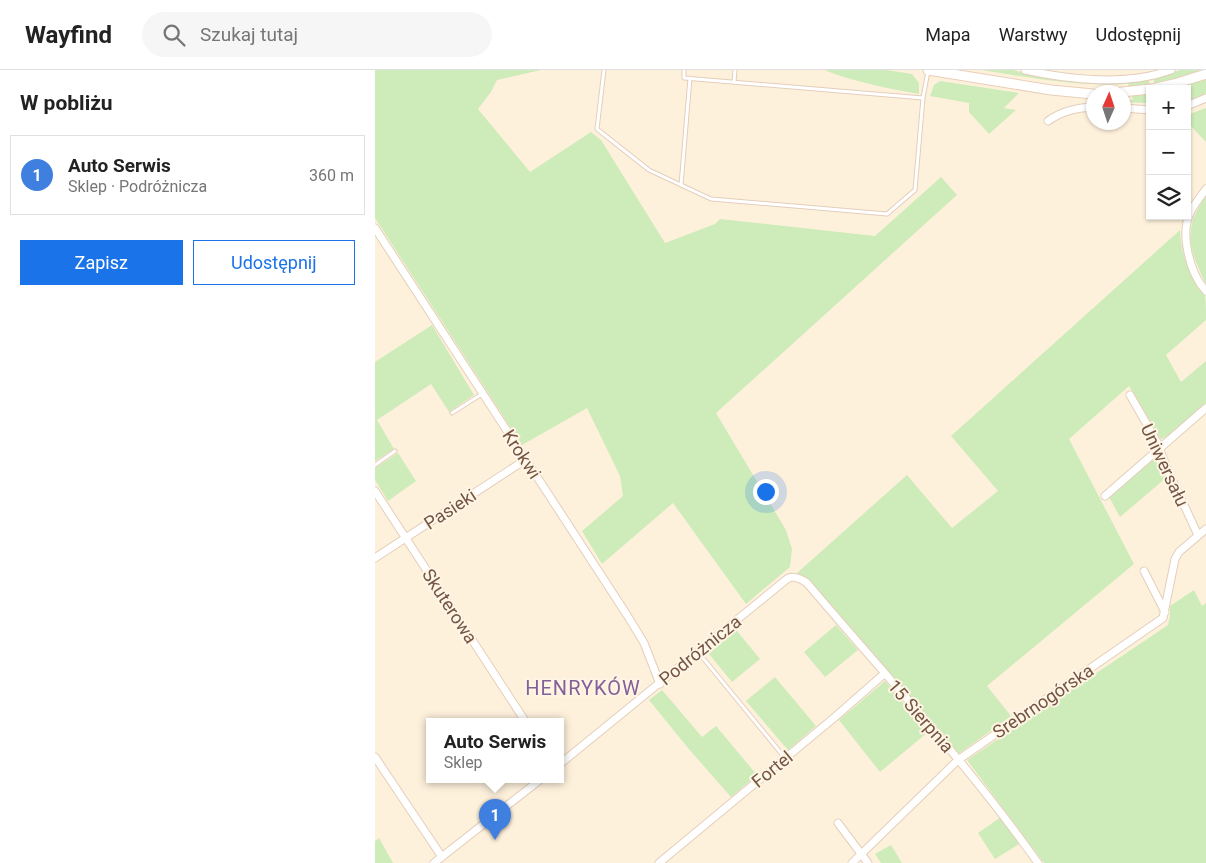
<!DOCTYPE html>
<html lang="pl">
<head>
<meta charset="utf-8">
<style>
	:root { --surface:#fff; --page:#f6f6f6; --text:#222; --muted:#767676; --line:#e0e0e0; --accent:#1a73e8 }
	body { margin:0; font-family:Roboto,sans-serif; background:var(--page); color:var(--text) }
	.controls { position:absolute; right:15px; top:15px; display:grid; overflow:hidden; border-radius:0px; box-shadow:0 1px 4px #0004 }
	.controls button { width:45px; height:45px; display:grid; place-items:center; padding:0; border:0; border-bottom:1px solid var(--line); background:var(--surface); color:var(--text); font:25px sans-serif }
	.compass { position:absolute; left:711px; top:15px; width:45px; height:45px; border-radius:50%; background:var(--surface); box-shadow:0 1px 4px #0004; rotate:3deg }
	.you { position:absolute; left:390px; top:421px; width:18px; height:18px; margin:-12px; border:4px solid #fff; border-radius:50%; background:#1a73e8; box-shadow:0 0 0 8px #1a73e833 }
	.badge { display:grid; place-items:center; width:32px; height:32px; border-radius:50%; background:var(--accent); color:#fff; font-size:16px; font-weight:700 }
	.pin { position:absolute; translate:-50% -41px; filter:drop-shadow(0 1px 2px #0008) }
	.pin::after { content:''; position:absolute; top:26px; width:18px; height:15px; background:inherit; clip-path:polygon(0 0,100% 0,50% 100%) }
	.popup { position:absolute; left:51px; top:648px; width:138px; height:65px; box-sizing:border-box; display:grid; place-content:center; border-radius:0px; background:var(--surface); filter:drop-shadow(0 1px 4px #0005); font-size:16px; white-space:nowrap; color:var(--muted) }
	.popup b { font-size:19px; color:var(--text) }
	.popup::after { content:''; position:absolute; left:50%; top:100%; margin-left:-10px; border:10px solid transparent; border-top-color:var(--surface) }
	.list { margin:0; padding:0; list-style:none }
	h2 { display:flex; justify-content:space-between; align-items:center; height:65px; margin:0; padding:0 20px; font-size:21px }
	h2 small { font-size:16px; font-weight:400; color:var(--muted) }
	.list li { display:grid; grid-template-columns:32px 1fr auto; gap:15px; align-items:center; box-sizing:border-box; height:80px; margin:0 10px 10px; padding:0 10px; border:1px solid var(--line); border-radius:0px }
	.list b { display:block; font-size:19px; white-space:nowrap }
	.list p { margin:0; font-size:16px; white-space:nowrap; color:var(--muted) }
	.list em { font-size:16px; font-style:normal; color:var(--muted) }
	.actions { display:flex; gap:10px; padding:15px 20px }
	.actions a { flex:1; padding:11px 0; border:1px solid var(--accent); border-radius:0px; text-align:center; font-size:18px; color:var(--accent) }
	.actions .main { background:var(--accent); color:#fff }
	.icon { flex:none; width:28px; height:28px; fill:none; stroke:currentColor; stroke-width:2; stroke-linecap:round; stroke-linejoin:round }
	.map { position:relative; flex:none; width:831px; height:793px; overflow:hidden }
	header { display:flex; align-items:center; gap:30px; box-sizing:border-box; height:70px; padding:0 25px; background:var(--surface); border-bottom:1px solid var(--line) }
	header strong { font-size:24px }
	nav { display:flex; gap:28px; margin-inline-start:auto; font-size:18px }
	.search { width:350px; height:45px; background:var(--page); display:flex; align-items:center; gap:12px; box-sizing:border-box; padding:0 18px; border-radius:28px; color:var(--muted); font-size:19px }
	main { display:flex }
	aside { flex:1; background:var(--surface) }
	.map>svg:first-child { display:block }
	.green { fill:#ceebba }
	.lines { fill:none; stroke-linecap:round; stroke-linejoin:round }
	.lane-casing { stroke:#e4cebb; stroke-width:5 }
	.street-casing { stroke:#e4cebb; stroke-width:9 }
	.secondary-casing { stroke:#e9cfb8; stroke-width:11 }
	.lane { stroke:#fff; stroke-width:3 }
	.street { stroke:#fff; stroke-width:7 }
	.secondary { stroke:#fff; stroke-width:9 }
	.labels { text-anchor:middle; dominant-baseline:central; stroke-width:4; stroke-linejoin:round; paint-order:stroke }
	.street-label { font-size:18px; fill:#745544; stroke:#fff5e4 }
	.quarter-label { font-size:20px; letter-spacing:1px; fill:#855f98; stroke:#fff5e4 }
</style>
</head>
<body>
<header>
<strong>Wayfind</strong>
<div class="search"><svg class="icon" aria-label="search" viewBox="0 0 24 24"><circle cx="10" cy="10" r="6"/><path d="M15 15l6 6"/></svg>Szukaj tutaj</div>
<nav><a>Mapa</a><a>Warstwy</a><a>Udostępnij</a></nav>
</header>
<main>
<aside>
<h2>W pobliżu<small></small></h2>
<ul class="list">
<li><span class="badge" style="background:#3f7fe0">1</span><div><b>Auto Serwis</b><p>Sklep · Podróżnicza</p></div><em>360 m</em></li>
</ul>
<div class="actions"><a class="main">Zapisz</a><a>Udostępnij</a></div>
</aside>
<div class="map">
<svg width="831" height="793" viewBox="0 0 831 793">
	<rect width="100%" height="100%" fill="#fef1dc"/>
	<g class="green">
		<path d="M0 0H166L122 10 116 22 103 39 155 102 216 62 226 70 290 173 340 154 345 149 500 166 566 107 582 125 341 343 411 460 417 479 415 497 371 534 298 433 227 494 207 461 248 426 245 406 212 338 147 375 0 148Z"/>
		<path d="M449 0H512L537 4 544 13V24C511 18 480 12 449 0Z"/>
		<path d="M607 0H638L664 7 710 13H747L774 10 773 31 771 33 749 32V31L758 30 753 14C704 17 656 8 607 0Z"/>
		<path d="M805 0H831V23L812 32V19H779V9Z"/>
		<path d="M565 11 644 23 629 38 641 40 614 64 594 42V33L555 26 559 15Z"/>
		<path d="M831 38V72L812 52V45Z"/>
		<path d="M831 126V214C814 180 807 159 831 126Z"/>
		<path d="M805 160C806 190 816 202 830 226 831 231 831 243 831 250L791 285 806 312 831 291V333L793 366 786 369 754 316 694 369 759 494 612 616 636 646 582 685 515 604 431 508 422 503 532 405 577 458 623 421 576 366Z"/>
		<path d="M57 255 99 325 74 342 56 314 2 350 19 379 0 391V292Z"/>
		<path d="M23 383 41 411 13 431 0 410V398Z"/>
		<path d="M779 387 791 408 745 447 734 427Z"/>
		<path d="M819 520 827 536 831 533V793H669L592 690 793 555 795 546V536Z"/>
		<path d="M461 555 483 580 450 607 429 582Z"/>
		<path d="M361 560 385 589 357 612 334 584Z"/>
		<path d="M400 607 441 656 413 680 371 631Z"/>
		<path d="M510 611 553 662 505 702 464 650Z"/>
		<path d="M287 620 327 667 341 656 382 705 356 727 313 678 274 630Z"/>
		<path d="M626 747 644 774 620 789 603 763Z"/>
		<path d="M4 768 18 793H0V771Z"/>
		<path d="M516 775 527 793H506L500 784Z"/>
	</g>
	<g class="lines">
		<defs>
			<g id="lane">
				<path d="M229 0 222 59 274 100 306 115"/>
				<path d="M309 0V8L548 28 553 1"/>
				<path d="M315 8 306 115 336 129 512 144 540 120 548 28"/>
				<path d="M359 12 360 0"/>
				<path d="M77 343 107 324"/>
				<path d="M0 395 20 381"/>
				<path d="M323 582 410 688"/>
			</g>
			<g id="street">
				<path d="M650 0C695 10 753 16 796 0"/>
				<path d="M812 36 831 28"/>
				<path d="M748 38 775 40"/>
				<path d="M673 51C687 41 701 38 718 37"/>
				<path d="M831 119C826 126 820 133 816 141 804 163 815 204 831 221"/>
				<path d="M0 158 252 545 269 573 285 614"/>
				<path d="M755 325 782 372 793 401 823 465"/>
				<path d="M0 421 150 651"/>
				<path d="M730 426 831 338"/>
				<path d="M0 488 150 390"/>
				<path d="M769 501 790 542"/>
				<path d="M0 687 67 787"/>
				<path d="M185 694 412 509C418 505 426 509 432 513 510 605 593 694 663 793"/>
				<path d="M463 753 493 793"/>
				<path d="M59 793 166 709"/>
				<path d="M284 793 460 647 509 604"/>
				<path d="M477 793 583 690 788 548 800 489 804 482 831 459"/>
			</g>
			<g id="secondary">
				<path d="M553 0 676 20 718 24"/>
				<path d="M777 19 799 14 831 4"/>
				<path d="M747 22 775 19"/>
			</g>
		</defs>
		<use href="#lane" class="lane-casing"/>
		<use href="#street" class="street-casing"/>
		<use href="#secondary" class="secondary-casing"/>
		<use href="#lane" class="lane"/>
		<use href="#street" class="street"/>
		<use href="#secondary" class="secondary"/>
	</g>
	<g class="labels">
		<g class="street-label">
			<text transform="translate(147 384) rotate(57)">Krokwi</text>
			<text transform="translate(790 395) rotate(65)">Uniwersału</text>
			<text transform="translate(75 439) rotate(-33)">Pasieki</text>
			<text transform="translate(75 536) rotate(57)">Skuterowa</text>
			<text transform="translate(325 580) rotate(-39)">Podróżnicza</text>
			<text transform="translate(668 631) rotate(-34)">Srebrnogórska</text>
			<text transform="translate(546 646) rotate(49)">15 Sierpnia</text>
			<text transform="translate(397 699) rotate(-39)">Fortel</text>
		</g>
		<g class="quarter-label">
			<text x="208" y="618">HENRYKÓW</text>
		</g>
	</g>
</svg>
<div class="controls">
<button>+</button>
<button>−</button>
<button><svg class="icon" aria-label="layers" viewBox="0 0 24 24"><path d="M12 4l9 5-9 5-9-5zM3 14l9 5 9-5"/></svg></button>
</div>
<svg class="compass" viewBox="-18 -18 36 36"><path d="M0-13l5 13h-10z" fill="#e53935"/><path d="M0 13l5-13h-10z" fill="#767676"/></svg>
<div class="you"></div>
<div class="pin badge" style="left:120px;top:770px;background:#3f7fe0">1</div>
<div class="popup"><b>Auto Serwis</b>Sklep</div>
</div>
</main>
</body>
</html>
